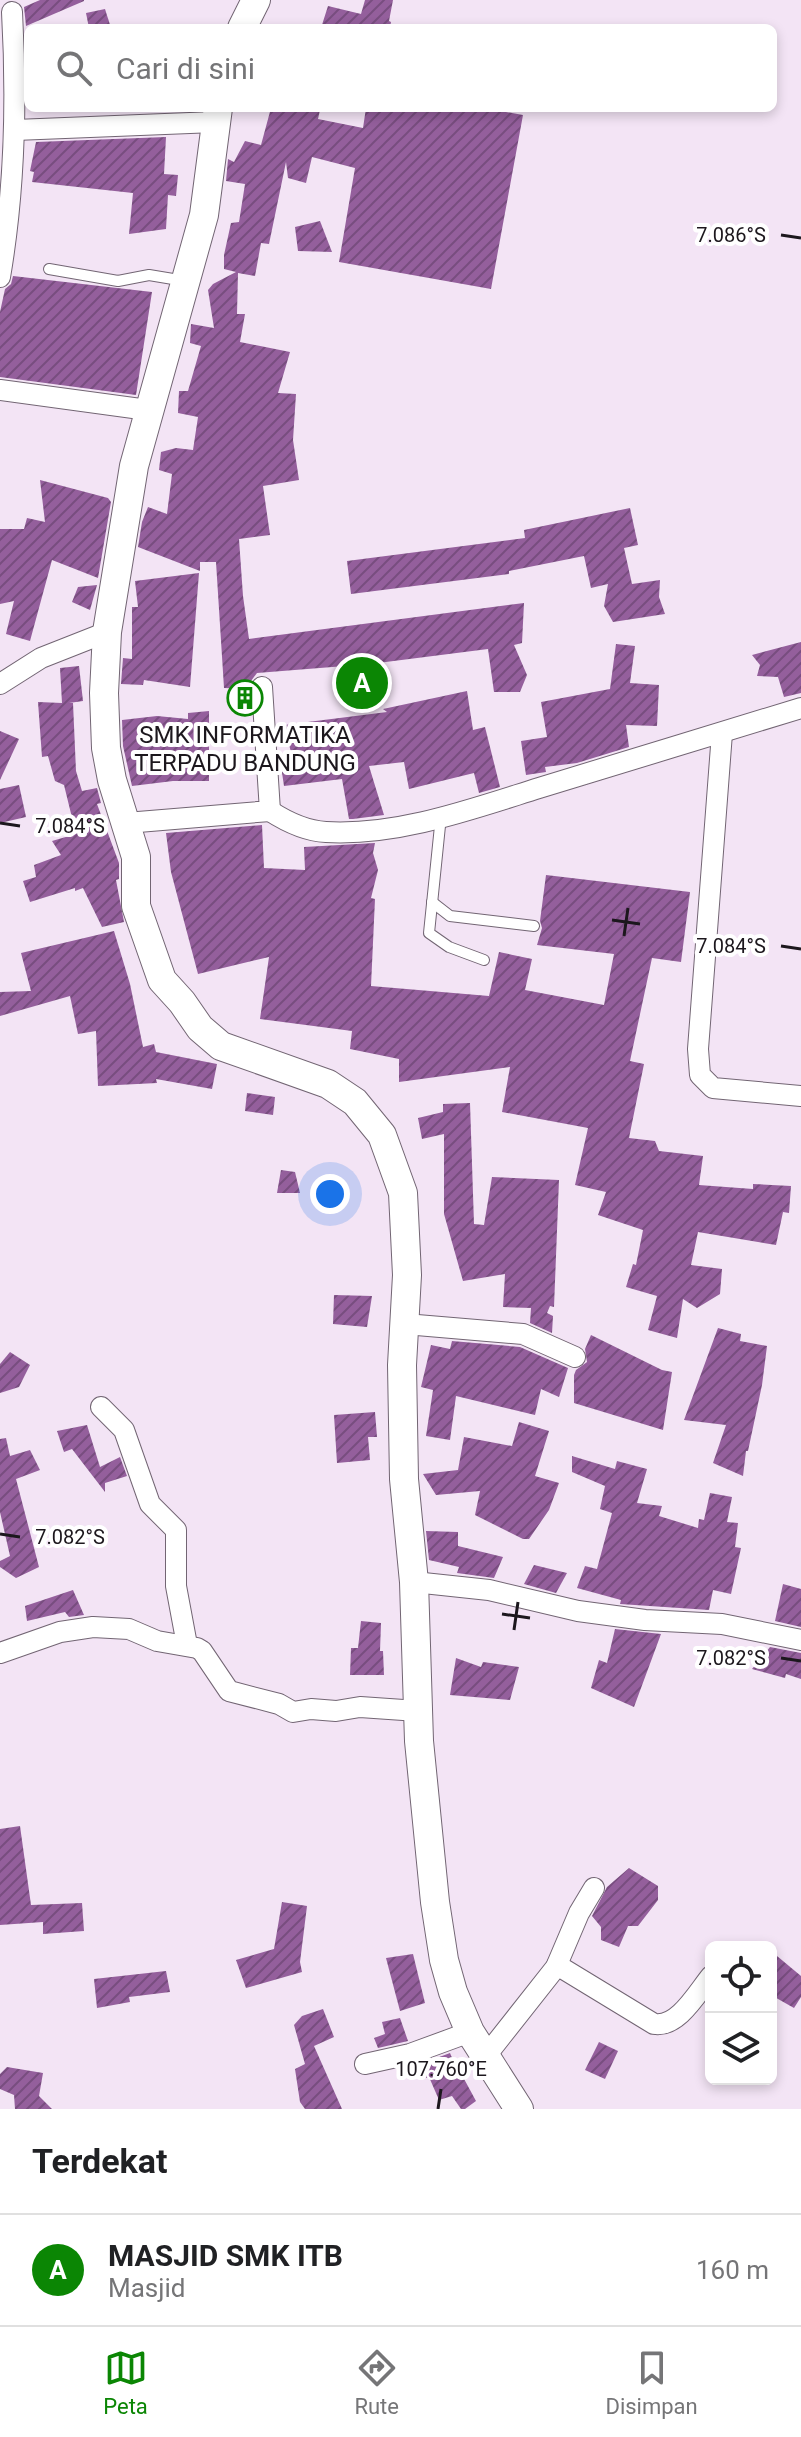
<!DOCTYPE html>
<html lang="id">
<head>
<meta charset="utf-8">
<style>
	:root { --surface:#fff; --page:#f2f2f2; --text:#202124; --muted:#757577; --line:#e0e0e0; --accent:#0b8604 }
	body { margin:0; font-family:Roboto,sans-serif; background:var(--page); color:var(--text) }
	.controls { position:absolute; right:24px; bottom:24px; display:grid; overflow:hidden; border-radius:12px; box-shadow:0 4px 12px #0003 }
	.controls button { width:72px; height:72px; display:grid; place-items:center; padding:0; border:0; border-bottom:2px solid var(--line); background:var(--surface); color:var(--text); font:40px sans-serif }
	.you { position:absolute; left:330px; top:1194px; width:28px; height:28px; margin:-20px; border:6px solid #fff; border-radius:50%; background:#1a73e8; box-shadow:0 0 0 12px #1a73e833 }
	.badge { display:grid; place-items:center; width:52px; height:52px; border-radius:50%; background:var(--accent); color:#fff; font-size:26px; font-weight:700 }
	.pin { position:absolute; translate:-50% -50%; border:4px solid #fff; box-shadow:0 2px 8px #0006 }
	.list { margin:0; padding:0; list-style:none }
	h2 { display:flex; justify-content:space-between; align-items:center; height:104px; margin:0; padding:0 32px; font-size:34px }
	h2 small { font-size:26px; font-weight:400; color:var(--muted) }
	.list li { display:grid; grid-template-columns:52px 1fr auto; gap:24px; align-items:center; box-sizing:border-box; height:112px; padding:0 32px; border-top:2px solid var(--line) }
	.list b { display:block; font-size:30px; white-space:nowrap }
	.list p { margin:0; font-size:26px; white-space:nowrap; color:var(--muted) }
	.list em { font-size:26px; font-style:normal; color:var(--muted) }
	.icon { flex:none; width:44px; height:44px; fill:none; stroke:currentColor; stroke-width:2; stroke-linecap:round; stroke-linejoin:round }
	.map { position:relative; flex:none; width:801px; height:2109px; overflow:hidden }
	.search { position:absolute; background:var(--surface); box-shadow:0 4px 12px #0003; left:24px; right:24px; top:24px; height:88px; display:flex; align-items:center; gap:20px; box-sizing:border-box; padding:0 28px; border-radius:12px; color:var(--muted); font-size:30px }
	.sheet { height:216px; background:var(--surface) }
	nav { display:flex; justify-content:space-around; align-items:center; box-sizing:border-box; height:112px; border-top:2px solid var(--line); background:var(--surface); font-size:22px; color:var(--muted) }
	nav a { display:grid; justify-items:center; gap:4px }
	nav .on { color:var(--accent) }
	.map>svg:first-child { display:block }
	.building { fill:url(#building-hatch) }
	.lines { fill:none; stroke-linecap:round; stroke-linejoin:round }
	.lane-casing { stroke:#726573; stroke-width:12 }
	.street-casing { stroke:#726573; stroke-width:22 }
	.secondary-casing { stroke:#726573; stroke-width:30 }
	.lane { stroke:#fff; stroke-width:10 }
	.street { stroke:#fff; stroke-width:20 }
	.secondary { stroke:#fff; stroke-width:28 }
	.ticks { fill:none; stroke:#1c171d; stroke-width:3 }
	.labels { text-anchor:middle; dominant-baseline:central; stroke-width:8; stroke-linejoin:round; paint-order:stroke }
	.poi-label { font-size:24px; fill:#1c171d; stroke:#fff }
	.ticks-label { font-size:20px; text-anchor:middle; fill:#1c171d; stroke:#fff; stroke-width:8; stroke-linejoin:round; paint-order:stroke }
</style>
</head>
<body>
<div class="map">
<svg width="801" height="2109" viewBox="0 0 801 2109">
	<defs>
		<pattern id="building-hatch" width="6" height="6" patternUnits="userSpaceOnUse" patternTransform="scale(2)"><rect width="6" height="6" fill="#945f9c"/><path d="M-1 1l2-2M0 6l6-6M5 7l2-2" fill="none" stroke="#784d7f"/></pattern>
	</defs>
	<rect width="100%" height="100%" fill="#f3e4f5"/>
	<g class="building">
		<path d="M40 0H84V1L26 26 24 7Z"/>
		<path d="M365 0H393L389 21 391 22 390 28H321L328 6 361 14Z"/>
		<path d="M105 9 111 28H89L86 13Z"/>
		<path d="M271 108 320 110 318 119 363 128 366 108H484L523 115 491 289 339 262 355 168 312 157 306 183 288 178 286 162 269 244 261 243 255 276 238 273 237 314H245L240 342 290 352 278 393 296 394 293 440 299 480 263 486 270 535 239 539 243 596 249 639 524 603 522 643 514 645 527 675 520 692H494L488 649 370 664 257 673 251 681 249 689 224 688 216 562H200V571L138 547 142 522 148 507 167 514 172 474 159 470 161 452 176 448 193 450 198 417 178 413 179 391H188L201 346 190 343 191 324 214 328 208 290 213 284 236 272 224 269V255L231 223 239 222 245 184 226 181 228 159 234 162 245 141 261 145Z"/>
		<path d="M166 137 164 174 178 175 176 196 168 195 166 229 129 234 133 193 32 182 34 172 30 171 36 142Z"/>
		<path d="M320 221 332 252 298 251 295 227Z"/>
		<path d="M13 276 152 292 136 395 0 377V312L5 289 11 284Z"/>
		<path d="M40 480 108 498 111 502 98 578 52 560 30 641 6 634 14 601 0 604V529H24L27 518 45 522Z"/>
		<path d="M630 508 638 545 624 548 632 584 660 580 659 597 665 614 613 622 604 606 608 584 591 588 584 556 509 571V574L351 594 347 561 525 538 524 530Z"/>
		<path d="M199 573 190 687 144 680 143 685 121 684 123 658 132 659V607H138L135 581Z"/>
		<path d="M97 585 90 610 72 602 78 587Z"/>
		<path d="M801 642V693L784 697 778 677 757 676 760 665 752 655Z"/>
		<path d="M616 644 635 646 630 683 659 685 657 726 626 725 629 747 577 763 545 767 546 772 526 775 521 741 547 737 541 702 610 689Z"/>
		<path d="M79 666 83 701 69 703H73L76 771 82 791 97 788 101 803 97 804 119 863V879L116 880 124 922 102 927 83 888 75 891V888L30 902 23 881 36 877 34 865 61 855 52 841 76 834 64 785 55 781 48 756 42 757 38 702 62 703 60 668Z"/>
		<path d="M355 667 379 683 368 699 344 683Z"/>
		<path d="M467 691 473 730 485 727 500 787 479 793 474 773 409 789 404 762 369 766 384 815 353 819H349L342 779 284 786 281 766 294 764 284 725 387 712 383 709Z"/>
		<path d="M209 711V781H173L132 786 123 746 122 720 157 716 188 719V713Z"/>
		<path d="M0 731 19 739 0 780Z"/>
		<path d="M19 785 26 817 0 823V789Z"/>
		<path d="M262 825 264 868 305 870 304 847 375 843 373 853 378 870 371 898 375 899 371 986 489 996 499 952 532 959 525 990 604 1005 614 954 537 945 542 928 540 921 546 875 690 892 681 962 652 958 630 1061 644 1064 629 1138 655 1141 659 1151 703 1156 699 1185 753 1189V1184L791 1186 789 1213 783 1212 776 1245 698 1232 691 1265 722 1269 720 1294 697 1308 683 1299 677 1338 648 1330 657 1296 626 1287 633 1264 636 1265 643 1230 598 1215 606 1192 575 1185 588 1128 502 1112 510 1067 399 1082V1059L350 1049 352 1031 260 1019 269 957 198 974 171 872 166 833Z"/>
		<path d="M114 931 130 984 143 1047 154 1044 156 1052 217 1064 212 1089 156 1079 157 1083 98 1086 96 1031 78 1034 70 996 0 1016V992L31 991 21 953Z"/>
		<path d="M247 1093 275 1097 273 1115 245 1111Z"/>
		<path d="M470 1103 474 1224 484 1225 492 1177 559 1180 554 1307 550 1306 547 1313 553 1316 552 1333 530 1323 531 1308 503 1307 505 1274 463 1281 444 1214V1134L422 1139 418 1118 443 1112V1104Z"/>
		<path d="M281 1170 295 1172 300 1193H277Z"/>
		<path d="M334 1295 372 1296 367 1327 333 1324Z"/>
		<path d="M718 1328 741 1334 740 1341 767 1346 762 1385 748 1451H746L743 1476 713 1463 726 1425 684 1420Z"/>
		<path d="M591 1335 662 1370 672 1372 663 1430 574 1403V1375L576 1370 587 1362 585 1349Z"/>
		<path d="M452 1341 520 1347 568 1368 559 1397 541 1389 535 1415 456 1396 450 1440 426 1436 433 1390 421 1387 431 1345 450 1349Z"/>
		<path d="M10 1352 30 1365 19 1387 0 1393V1364Z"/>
		<path d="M375 1412 377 1437H368L370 1460 337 1463 334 1415Z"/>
		<path d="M519 1422 549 1431 535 1476 559 1483 549 1510 529 1539H523L475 1515 480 1491 436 1495 423 1474 458 1470 464 1437 512 1446Z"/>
		<path d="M87 1425 100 1467 120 1457 127 1476 105 1483V1492L72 1449 64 1452 57 1431Z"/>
		<path d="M6 1438 10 1456 30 1450 40 1470 16 1479 39 1567 16 1578 0 1567V1561L10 1556 0 1512V1439Z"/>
		<path d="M572 1456 615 1469 617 1461 647 1469 637 1503 662 1506 659 1516 698 1528 699 1519 704 1520 710 1493 732 1497 727 1522 738 1523 735 1547 741 1548 731 1594 713 1590 709 1610 620 1604 621 1600 577 1588 585 1566 597 1569 612 1513 600 1509 605 1486 572 1472Z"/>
		<path d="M426 1531 458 1532V1546L503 1557 494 1578 457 1573 459 1567 429 1560Z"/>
		<path d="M534 1565 567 1573 556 1593 524 1584Z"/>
		<path d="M783 1584 801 1589V1627L775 1621Z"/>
		<path d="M73 1590 84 1615 69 1617 65 1612 27 1621 25 1606Z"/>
		<path d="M361 1621 381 1623 380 1651H383L384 1675H350L351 1648H358Z"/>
		<path d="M615 1629 661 1634 634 1707 591 1688 599 1660 607 1663Z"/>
		<path d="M770 1647 801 1653V1679L786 1674 785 1678 752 1669Z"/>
		<path d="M456 1658 481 1667 483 1662 519 1667 510 1700 450 1695Z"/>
		<path d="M20 1826 31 1905 82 1903 84 1931 43 1934V1922L0 1925V1829Z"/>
		<path d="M629 1868 658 1886V1900L638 1926H628L619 1947 601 1940V1927L592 1916 607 1887Z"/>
		<path d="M282 1902 307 1906 300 1962 302 1972 246 1988 236 1960 274 1949Z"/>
		<path d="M771 1951 801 1976V1997L794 2008 771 1995Z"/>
		<path d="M413 1954 425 2003 400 2011 386 1958Z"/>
		<path d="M166 1971 170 1992 129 1997 130 2002 97 2008 94 1979Z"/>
		<path d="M323 2009 334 2037 314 2046 342 2109H305L300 2102 295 2069 305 2064 294 2025 302 2016Z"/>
		<path d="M400 2018 408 2041 378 2048 374 2038 385 2034 382 2022Z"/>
		<path d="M599 2042 618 2051 605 2079 585 2070Z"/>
		<path d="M450 2053 461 2079 463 2077 476 2101 465 2109H461L452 2096 439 2100 429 2077 426 2078 418 2065Z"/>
		<path d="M7 2067 43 2073 39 2096 52 2109H15L14 2095 0 2089V2074Z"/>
	</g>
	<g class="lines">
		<defs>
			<g id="lane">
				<path d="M49 269 118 281 149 275 185 281"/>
				<path d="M441 816 429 933 449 947 484 960"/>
				<path d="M432 902 450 916 534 926"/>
			</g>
			<g id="street">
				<path d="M15 130 215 122"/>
				<path d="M0 277C15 189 17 101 12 12"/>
				<path d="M0 390 148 410"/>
				<path d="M0 684 41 658 107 632"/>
				<path d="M722 733 698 1049 700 1075 713 1088 801 1096"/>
				<path d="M270 811C287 822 306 831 326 832 398 836 472 809 539 788 626 761 714 735 801 708"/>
				<path d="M126 823 270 811 262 687"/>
				<path d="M405 1324 523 1334 575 1357"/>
				<path d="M101 1407 124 1430 150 1504 176 1530V1586L187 1645"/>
				<path d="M414 1582 489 1590 578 1611 645 1620 722 1624 801 1640"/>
				<path d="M0 1653 60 1632 93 1627 129 1629 157 1641 197 1648 202 1651 229 1691 279 1704 293 1712 311 1709 336 1711 360 1707 418 1711"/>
				<path d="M557 1965 654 2024C678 2028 697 1993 711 1976"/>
				<path d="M485 2057 556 1967 579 1913 594 1888"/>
				<path d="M365 2064 410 2054 470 2032"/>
			</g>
			<g id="secondary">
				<path d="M242 28 256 0"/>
				<path d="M218 108 204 215 134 466 107 632 104 693 106 748 112 780 136 857V906L162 980 182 1002 200 1028 221 1046 328 1084 355 1102 382 1135 403 1193 407 1275 402 1365 404 1479 414 1582 419 1741 435 1902 444 1960 453 1992 470 2032 519 2109"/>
			</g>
		</defs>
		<use href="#lane" class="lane-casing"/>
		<use href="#street" class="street-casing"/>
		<use href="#secondary" class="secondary-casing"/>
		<use href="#lane" class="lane"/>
		<use href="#street" class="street"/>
		<use href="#secondary" class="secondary"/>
	</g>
	<path class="ticks" d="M781 235 801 238M0 823 20 826M612 920 640 924M624 936 628 908M781 946 801 949M0 1534 20 1537M502 1614 530 1618M514 1630 518 1602M781 1658 801 1661M438 2109 441 2089"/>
	<defs>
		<symbol id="building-ring" viewBox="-11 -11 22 22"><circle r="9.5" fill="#fff" stroke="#0b8604" stroke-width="1.5"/><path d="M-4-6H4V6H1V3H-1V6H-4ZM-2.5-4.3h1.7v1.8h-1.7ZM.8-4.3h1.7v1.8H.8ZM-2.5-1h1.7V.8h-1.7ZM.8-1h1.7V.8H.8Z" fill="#0b8604"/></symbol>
	</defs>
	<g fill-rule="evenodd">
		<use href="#building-ring" x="225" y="678" width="40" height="40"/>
	</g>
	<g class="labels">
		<g class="poi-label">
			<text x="245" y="735">SMK INFORMATIKA<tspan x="245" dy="28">TERPADU BANDUNG</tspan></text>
		</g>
	</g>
	<g class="ticks-label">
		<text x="731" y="242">7.086°S</text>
		<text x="70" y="833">7.084°S</text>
		<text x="731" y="953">7.084°S</text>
		<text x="70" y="1544">7.082°S</text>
		<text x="731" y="1665">7.082°S</text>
		<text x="441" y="2076">107.760°E</text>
	</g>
</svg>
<div class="controls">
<button><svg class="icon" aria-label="locate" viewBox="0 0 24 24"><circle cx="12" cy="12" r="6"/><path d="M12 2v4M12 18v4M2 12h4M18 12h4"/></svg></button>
<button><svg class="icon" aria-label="layers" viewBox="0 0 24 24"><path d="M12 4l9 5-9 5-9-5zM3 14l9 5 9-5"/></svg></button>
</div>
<div class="you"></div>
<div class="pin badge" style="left:362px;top:683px">A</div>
<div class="search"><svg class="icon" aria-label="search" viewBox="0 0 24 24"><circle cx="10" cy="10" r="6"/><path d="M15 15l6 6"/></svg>Cari di sini</div>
</div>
<section class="sheet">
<h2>Terdekat<small></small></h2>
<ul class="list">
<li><span class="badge">A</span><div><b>MASJID SMK ITB</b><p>Masjid</p></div><em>160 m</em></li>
</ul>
</section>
<nav>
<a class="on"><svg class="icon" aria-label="map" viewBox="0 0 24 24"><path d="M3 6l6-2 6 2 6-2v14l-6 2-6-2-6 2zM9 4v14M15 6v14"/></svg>Peta</a>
<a><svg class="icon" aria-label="directions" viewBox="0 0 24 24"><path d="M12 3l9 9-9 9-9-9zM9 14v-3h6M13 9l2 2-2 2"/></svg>Rute</a>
<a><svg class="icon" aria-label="saved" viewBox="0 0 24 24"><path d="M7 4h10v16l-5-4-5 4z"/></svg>Disimpan</a>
</nav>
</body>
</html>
